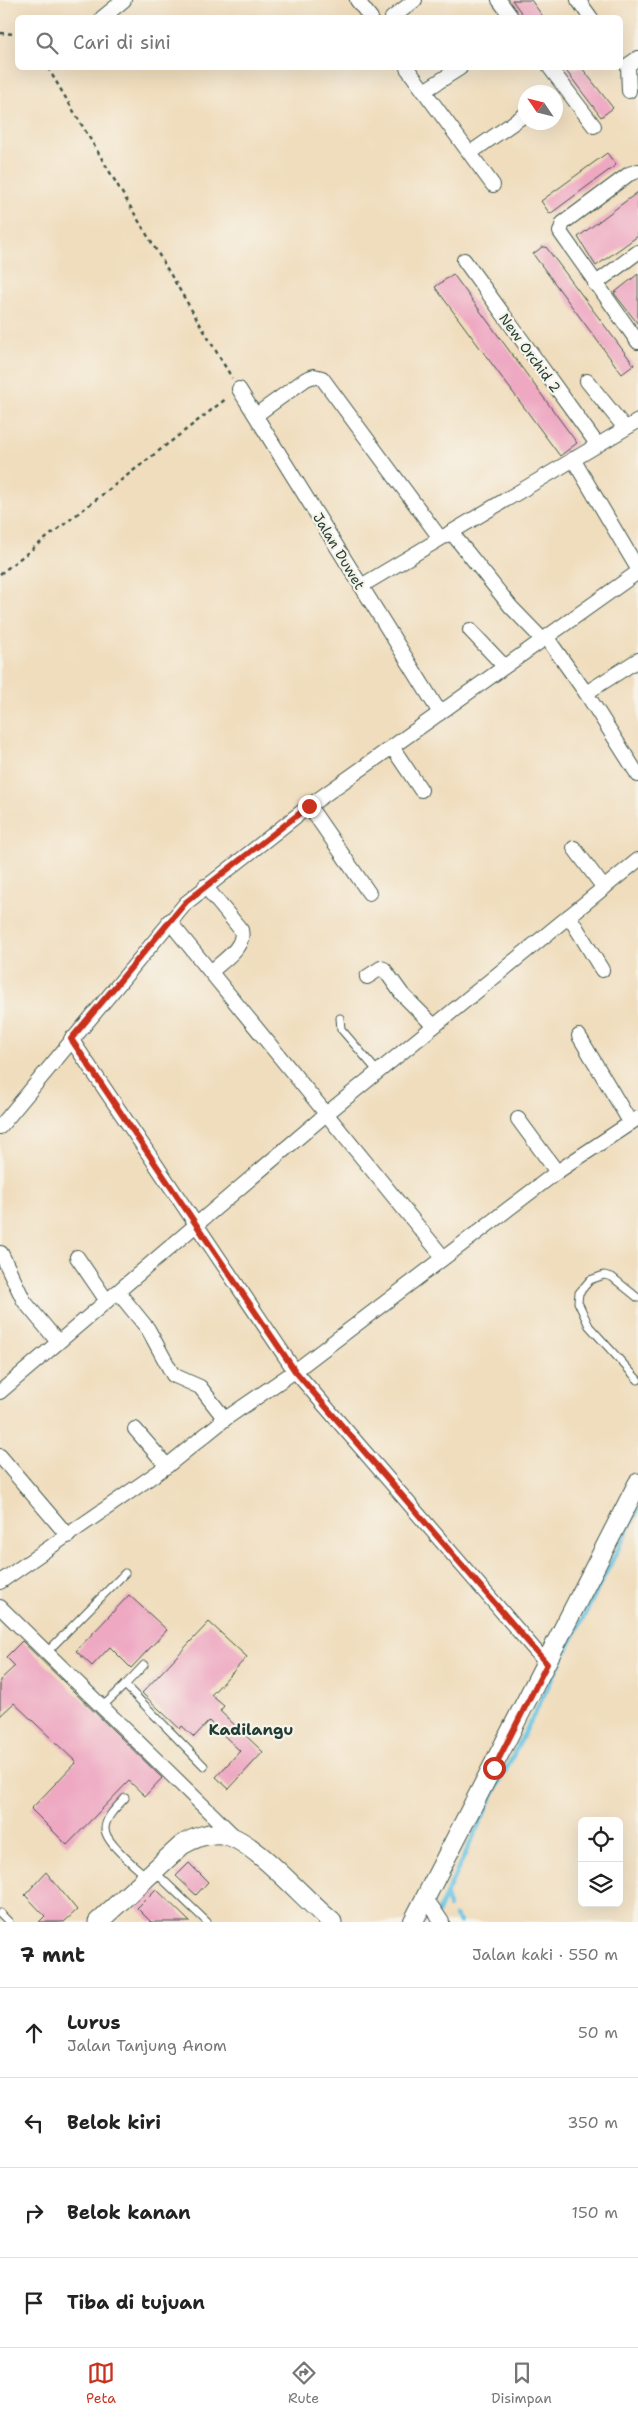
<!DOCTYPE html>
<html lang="id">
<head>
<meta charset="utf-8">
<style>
	:root { --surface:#fff; --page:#f2f2f2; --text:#222; --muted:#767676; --line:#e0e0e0; --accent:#c8321e }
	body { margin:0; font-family:"Shantell Sans",sans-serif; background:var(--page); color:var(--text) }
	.controls { position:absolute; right:15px; bottom:15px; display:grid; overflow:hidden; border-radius:8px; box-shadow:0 5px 20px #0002 }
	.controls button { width:45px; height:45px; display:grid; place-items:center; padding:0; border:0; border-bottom:1px solid var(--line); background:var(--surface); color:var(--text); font:25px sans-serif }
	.compass { position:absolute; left:518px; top:85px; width:45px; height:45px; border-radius:50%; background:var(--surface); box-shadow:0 5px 20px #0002; rotate:305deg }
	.stop { position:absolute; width:15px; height:15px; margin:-11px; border:4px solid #c8321e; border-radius:50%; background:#fff }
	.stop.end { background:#c8321e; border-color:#fff; box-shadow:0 1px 5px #0008 }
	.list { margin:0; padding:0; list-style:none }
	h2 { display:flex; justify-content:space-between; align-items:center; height:65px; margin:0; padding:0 20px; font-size:21px }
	h2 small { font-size:16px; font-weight:400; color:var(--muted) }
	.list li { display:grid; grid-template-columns:32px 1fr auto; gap:15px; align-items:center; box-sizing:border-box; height:90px; padding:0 20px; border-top:1px solid var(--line) }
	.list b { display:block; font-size:19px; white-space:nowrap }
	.list p { margin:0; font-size:16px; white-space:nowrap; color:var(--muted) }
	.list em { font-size:16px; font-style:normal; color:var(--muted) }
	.icon { flex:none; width:28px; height:28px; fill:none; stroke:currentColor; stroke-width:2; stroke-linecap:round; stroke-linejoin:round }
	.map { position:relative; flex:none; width:638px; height:1922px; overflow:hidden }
	.search { position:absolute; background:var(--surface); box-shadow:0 5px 20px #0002; left:15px; right:15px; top:15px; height:55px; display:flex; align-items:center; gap:12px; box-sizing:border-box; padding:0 18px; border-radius:8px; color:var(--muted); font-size:19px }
	.sheet { height:425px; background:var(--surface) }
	nav { display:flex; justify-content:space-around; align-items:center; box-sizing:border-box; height:70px; border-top:1px solid var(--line); background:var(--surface); font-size:14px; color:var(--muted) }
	nav a { display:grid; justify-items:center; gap:2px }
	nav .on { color:var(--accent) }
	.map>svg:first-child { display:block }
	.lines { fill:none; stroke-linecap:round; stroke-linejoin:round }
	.stream { stroke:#66c4e4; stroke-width:4.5 }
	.building { fill:#eea8c2 }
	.service-casing { stroke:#3e5549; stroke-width:9 }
	.minor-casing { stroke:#3e5549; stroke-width:16 }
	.secondary-casing { stroke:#3e5549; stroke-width:21 }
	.path { stroke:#3e5549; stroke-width:2.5; stroke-dasharray:4 4; stroke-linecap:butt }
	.service { stroke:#fff; stroke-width:7 }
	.minor { stroke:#fff; stroke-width:14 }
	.secondary { stroke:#fff; stroke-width:19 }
	.route { stroke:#c8321e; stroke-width:6 }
	.labels { text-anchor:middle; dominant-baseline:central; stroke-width:4.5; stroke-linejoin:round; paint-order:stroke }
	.street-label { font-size:14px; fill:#1f3d34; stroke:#f7f3e8 }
	.quarter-label { font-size:16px; font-weight:bold; fill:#1f3d34; stroke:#f7f3e8 }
</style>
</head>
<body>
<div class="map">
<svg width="638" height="1922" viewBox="0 0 638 1922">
	<rect width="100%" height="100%" fill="#f7f3e8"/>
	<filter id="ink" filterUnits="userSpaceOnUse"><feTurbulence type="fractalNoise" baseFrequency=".02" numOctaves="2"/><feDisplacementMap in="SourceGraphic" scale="10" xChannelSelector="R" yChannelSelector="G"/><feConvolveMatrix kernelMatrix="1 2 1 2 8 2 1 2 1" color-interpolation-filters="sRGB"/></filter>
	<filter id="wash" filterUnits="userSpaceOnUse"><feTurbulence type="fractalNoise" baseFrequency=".0096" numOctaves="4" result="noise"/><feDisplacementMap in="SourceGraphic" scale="20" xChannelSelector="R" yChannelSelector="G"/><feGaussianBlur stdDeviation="1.12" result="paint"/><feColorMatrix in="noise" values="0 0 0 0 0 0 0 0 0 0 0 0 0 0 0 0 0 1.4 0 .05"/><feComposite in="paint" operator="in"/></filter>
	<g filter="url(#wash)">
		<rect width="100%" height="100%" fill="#f0ddbd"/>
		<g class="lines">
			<g class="stream">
				<path d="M446 1896 449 1907"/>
				<path d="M455 1916 460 1922"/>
				<path d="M433 1922 491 1799 638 1510"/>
			</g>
		</g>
		<g id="blocks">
			<g class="building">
				<path d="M512 0H531L544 18H525Z"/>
				<path d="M564 68H582L613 108 601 117Z"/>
				<path d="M607 153 616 165 550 214 541 201Z"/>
				<path d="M638 192V236L596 266 578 237Z"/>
				<path d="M542 247H546L634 365 622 374 533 254Z"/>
				<path d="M453 274 577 443 560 456 435 287Z"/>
				<path d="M638 274V324L614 293Z"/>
				<path d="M129 1595 167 1630 131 1668 110 1647 92 1666 76 1651Z"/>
				<path d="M209 1622 247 1657 211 1695 224 1706 220 1711 263 1752 229 1789 216 1777 240 1751 209 1721 194 1737 182 1726 180 1729 142 1693Z"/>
				<path d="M22 1641 162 1778 145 1796 129 1781 67 1845 31 1809 76 1762 14 1703 0 1716V1680L15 1666 6 1657Z"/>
				<path d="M189 1863 208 1882 196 1895 176 1876Z"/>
				<path d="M46 1872 77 1910 64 1922H39L45 1916 25 1895Z"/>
				<path d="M156 1889 190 1922H151L137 1908Z"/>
			</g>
		</g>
	</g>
	<g filter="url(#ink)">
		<use href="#blocks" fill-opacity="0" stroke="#3e5549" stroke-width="1"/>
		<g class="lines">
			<defs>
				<g id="service">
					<path d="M340 1018 341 1029 378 1072"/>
					<path d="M638 1298 612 1277 604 1275 590 1280 579 1293 578 1302 589 1326 638 1380"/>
					<path d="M47 1652 125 1573"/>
					<path d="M125 1685 144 1665"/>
					<path d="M103 1706 125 1685 204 1766"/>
					<path d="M125 1798C118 1806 106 1816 105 1828 104 1842 136 1867 146 1876"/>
					<path d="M155 1872 207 1922"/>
					<path d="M0 1913 9 1922"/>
				</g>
				<g id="minor">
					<path d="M357 0 371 18"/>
					<path d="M499 0 512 18"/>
					<path d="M578 0 591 18"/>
					<path d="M102 18 124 0"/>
					<path d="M392 18 415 0"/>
					<path d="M407 68 493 185"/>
					<path d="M550 68 594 126"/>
					<path d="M424 91 460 68"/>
					<path d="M629 91 628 65 638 58"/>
					<path d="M470 153 526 114"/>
					<path d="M638 171 629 174 563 223 560 232 638 342"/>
					<path d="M464 260 597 444"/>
					<path d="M595 284 638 252"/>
					<path d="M587 381 625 428"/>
					<path d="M239 389 440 713"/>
					<path d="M256 415 306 379 314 376 322 378 440 538"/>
					<path d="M573 459 638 569"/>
					<path d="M451 532 511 607 543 640"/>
					<path d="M361 586 638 421"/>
					<path d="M470 630 504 666"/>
					<path d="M547 638 586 693 638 775"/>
					<path d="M586 693 638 660"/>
					<path d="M392 747 421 790"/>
					<path d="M309 806 369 893"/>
					<path d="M574 848 604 888"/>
					<path d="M205 886 241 930C246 947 222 961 211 972"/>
					<path d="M569 916 602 970"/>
					<path d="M169 921 443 1257"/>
					<path d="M367 977 381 968 384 969 402 994 434 1026"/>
					<path d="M579 1036 630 1122"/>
					<path d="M71 1039 295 1371 547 1664"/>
					<path d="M518 1119 557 1172"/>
					<path d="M0 1127 186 903 309 806 638 572"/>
					<path d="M1 1253 24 1301 58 1342"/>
					<path d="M77 1257 107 1301"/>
					<path d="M118 1292 148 1329 173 1375 200 1387 225 1419"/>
					<path d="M0 1392 325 1115 638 860"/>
					<path d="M135 1429 167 1466"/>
					<path d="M0 1456 68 1536"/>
					<path d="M0 1582 167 1466 225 1419 295 1371 557 1172 638 1118"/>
					<path d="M0 1607 235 1837"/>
					<path d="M425 1897 442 1922"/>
				</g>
				<g id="secondary">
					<path d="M98 1922 182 1845C194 1838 207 1832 222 1834 254 1839 304 1900 332 1922"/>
					<path d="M413 1922 638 1483"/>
				</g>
			</defs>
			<use href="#service" class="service-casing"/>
			<use href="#minor" class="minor-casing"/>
			<use href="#secondary" class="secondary-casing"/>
			<g class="path">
				<path d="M0 33 18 34"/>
				<path d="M48 68 232 378"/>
				<path d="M0 574 227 398"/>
			</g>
			<use href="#service" class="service"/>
			<use href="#minor" class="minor"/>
			<use href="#secondary" class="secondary"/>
		</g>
	</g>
	<g class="lines" filter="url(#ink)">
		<path class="route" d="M309 806 186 902 71 1039 295 1371 547 1664 494 1768"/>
	</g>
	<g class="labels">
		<g class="street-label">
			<text transform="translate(530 353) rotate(54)">New Orchid 2</text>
			<text transform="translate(339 551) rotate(59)">Jalan Duwet</text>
		</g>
		<g class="quarter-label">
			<text x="251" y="1729">Kadilangu</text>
		</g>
	</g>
</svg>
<div class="controls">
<button><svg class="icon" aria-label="locate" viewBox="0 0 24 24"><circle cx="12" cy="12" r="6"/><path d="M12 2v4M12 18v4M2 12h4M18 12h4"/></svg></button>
<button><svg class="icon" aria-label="layers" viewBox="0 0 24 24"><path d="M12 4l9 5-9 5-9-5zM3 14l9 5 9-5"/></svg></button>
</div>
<svg class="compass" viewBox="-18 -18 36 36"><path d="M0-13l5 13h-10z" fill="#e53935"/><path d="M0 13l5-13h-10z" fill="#767676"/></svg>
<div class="stop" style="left:494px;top:1768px"></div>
<div class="stop end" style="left:309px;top:806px"></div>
<div class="search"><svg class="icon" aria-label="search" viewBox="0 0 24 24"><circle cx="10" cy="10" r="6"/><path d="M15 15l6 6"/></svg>Cari di sini</div>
</div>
<section class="sheet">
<h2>7 mnt<small>Jalan kaki · 550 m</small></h2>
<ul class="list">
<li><svg class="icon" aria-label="ahead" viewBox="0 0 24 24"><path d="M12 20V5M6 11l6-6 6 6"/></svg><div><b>Lurus</b><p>Jalan Tanjung Anom</p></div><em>50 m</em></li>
<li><svg class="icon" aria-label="left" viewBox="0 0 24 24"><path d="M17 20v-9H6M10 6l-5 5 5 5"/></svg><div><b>Belok kiri</b></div><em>350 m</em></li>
<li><svg class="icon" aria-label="right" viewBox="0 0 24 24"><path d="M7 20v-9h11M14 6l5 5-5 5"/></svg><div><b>Belok kanan</b></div><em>150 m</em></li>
<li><svg class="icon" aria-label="arrive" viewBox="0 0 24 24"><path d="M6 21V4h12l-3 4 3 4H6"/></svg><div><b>Tiba di tujuan</b></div></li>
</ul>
</section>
<nav>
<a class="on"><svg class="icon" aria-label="map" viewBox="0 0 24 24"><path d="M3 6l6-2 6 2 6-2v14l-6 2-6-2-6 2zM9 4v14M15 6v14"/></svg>Peta</a>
<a><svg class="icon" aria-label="directions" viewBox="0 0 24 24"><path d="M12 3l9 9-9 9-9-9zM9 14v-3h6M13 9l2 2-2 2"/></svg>Rute</a>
<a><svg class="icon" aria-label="saved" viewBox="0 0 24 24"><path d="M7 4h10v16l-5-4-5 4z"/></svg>Disimpan</a>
</nav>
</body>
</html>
